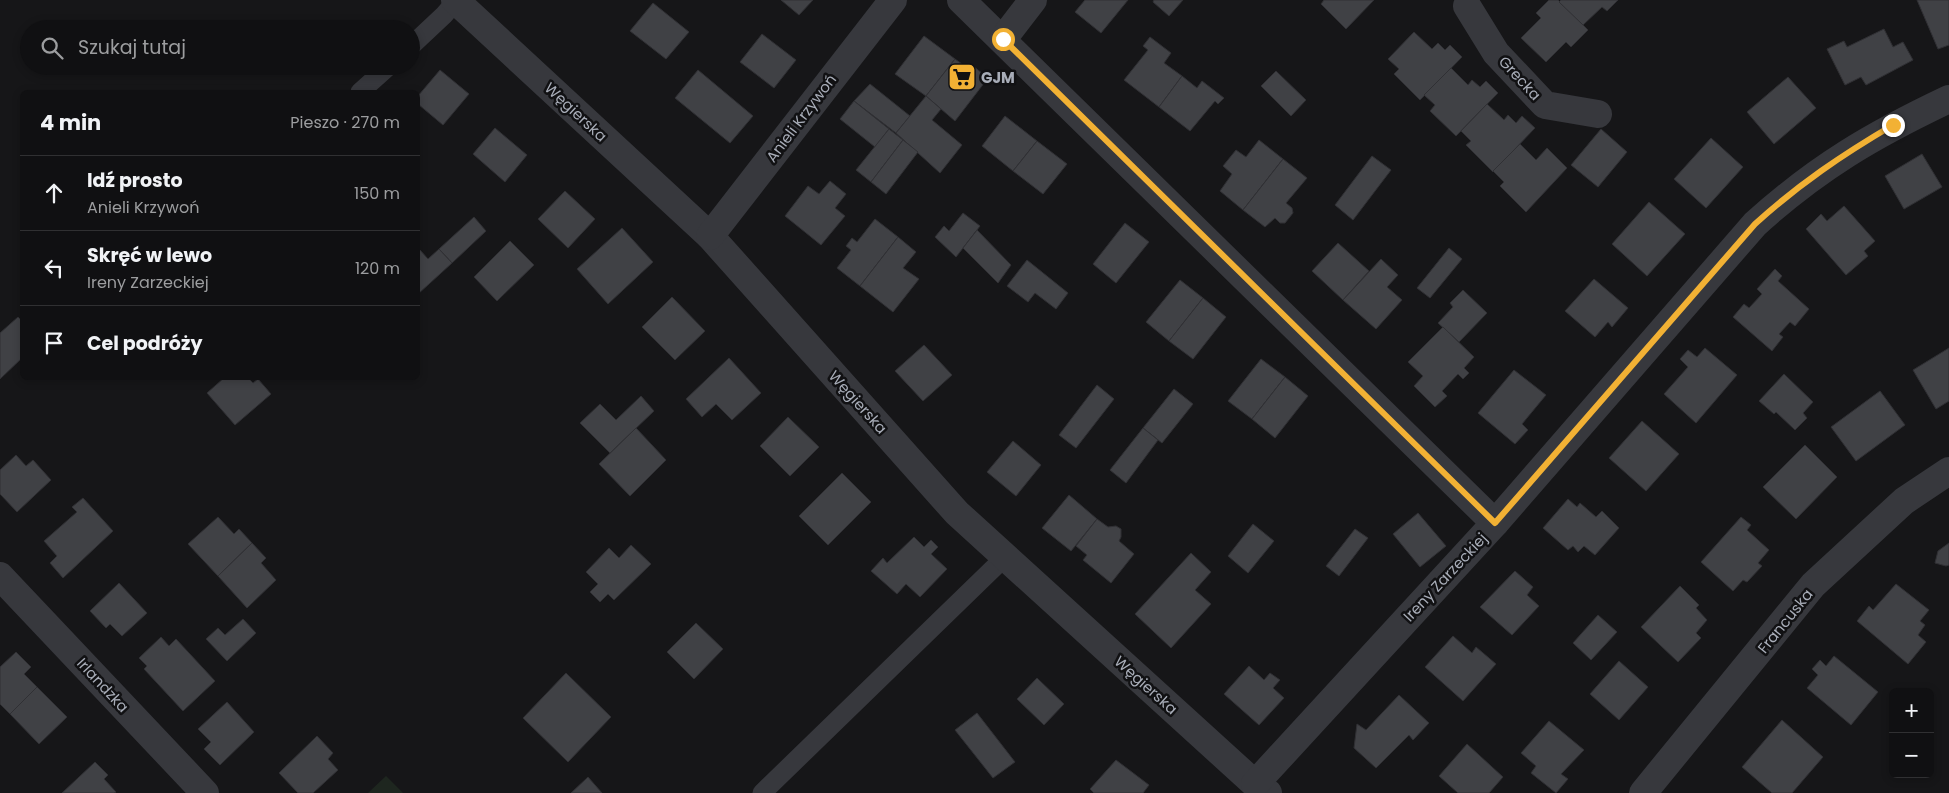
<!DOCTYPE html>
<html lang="pl">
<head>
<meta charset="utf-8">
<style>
	:root { --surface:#101012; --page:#1e1e20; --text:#f1f3f6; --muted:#9c9d9f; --line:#303032 }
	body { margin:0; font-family:Poppins,sans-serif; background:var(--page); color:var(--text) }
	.controls { position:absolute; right:15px; bottom:15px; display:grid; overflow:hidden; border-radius:8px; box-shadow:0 2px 8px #0003 }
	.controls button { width:45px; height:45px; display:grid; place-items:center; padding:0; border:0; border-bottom:1px solid var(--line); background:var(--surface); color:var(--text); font:25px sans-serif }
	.stop { position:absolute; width:15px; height:15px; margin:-11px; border:4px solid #f2b134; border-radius:50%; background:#fff }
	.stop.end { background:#f2b134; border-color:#fff; box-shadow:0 1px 5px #0008 }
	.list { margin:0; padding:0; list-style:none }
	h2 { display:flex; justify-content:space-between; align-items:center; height:65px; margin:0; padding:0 20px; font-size:21px }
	h2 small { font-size:16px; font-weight:400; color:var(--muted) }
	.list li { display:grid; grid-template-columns:32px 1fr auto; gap:15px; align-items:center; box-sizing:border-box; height:75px; padding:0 20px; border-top:1px solid var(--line) }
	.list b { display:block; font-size:19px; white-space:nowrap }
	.list p { margin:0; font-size:16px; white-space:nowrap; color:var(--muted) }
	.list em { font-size:16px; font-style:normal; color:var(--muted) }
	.icon { flex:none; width:28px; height:28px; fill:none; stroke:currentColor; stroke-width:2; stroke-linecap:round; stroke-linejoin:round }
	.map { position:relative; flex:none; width:1949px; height:793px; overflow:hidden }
	.search { position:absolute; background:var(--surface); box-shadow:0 2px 8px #0003; left:20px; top:20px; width:400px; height:55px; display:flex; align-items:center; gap:12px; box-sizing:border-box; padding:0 18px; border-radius:28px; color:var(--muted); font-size:19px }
	.panel { position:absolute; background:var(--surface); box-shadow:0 2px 8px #0003; left:20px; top:90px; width:400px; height:290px; border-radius:8px }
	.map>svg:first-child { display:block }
	.green { fill:#1e261f }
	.building { fill:#404145; stroke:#303034 }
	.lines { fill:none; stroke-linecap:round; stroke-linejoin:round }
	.service { stroke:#37383d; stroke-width:19 }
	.minor { stroke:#37383d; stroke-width:28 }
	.route { stroke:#f2b134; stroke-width:6 }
	.labels { text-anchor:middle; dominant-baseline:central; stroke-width:5; stroke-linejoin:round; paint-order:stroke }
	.poi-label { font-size:15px; font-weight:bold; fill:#a8adb8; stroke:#111113; text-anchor:start }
	.street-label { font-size:15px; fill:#a8adb8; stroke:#111113 }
</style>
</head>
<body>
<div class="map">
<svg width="1949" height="793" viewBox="0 0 1949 793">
	<rect width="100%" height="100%" fill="#161618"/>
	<path class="green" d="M386 776 403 793H368Z"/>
	<g class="building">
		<path d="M781 0H813L799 15Z"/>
		<path d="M1085 0H1128L1101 33 1075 12Z"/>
		<path d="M1154 0H1183L1169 16 1153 2Z"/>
		<path d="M1324 0H1374L1346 29 1321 4Z"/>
		<path d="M1549 0H1558L1588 30 1571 47 1566 42 1546 62 1521 38 1541 18 1536 13Z"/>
		<path d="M1561 0H1618L1607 11 1602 7 1583 25 1559 2Z"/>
		<path d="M1917 0H1949V45L1938 49Z"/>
		<path d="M653 3 689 32 666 59 630 31Z"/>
		<path d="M1884 29 1893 47 1903 42 1913 60 1866 85 1861 77 1845 85 1827 49 1844 41 1847 47Z"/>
		<path d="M1414 32 1432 49 1438 43 1445 50 1450 45 1462 57 1420 100 1394 74 1399 69 1388 59Z"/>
		<path d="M762 34 796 60 774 88 740 62Z"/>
		<path d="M924 36 955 59 926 96 895 74Z"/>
		<path d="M1150 37 1171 53 1164 63 1182 76 1159 107 1124 80 1148 50 1143 46Z"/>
		<path d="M955 59 970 70 973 66 988 78 955 121 926 96Z"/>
		<path d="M1451 68 1468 85 1472 80 1480 87 1486 81 1498 93 1456 136 1430 111 1435 105 1424 95Z"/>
		<path d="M440 70 469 94 443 125 418 104V96Z"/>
		<path d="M698 70 753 116 730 143 675 98Z"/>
		<path d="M1276 71 1306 100 1291 116 1261 86Z"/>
		<path d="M1182 76 1197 88 1202 81 1224 98 1218 104 1215 101 1190 131 1159 107Z"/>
		<path d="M1788 77 1816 108 1774 144 1747 112Z"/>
		<path d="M870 84 910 116 896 133 854 101Z"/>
		<path d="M926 96 941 109 932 120 962 145 940 173 896 133Z"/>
		<path d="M854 101 889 129 875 147 840 119Z"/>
		<path d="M1487 104 1504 120 1508 115 1516 123 1522 116 1535 128 1493 172 1466 145 1471 141 1461 131Z"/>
		<path d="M1005 116 1037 141 1013 171 982 146Z"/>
		<path d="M495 128 527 155 505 182 473 154Z"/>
		<path d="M889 129 903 140 871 182 856 170Z"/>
		<path d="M1601 129 1627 152 1598 187 1571 165Z"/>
		<path d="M1711 138 1743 167 1706 208 1674 179Z"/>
		<path d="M903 140 918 152 886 194 871 182Z"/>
		<path d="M1259 140 1283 159 1243 210 1220 191 1232 174 1223 166 1236 150 1246 157Z"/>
		<path d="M1037 141 1067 164 1043 194 1013 171Z"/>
		<path d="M1520 144 1536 160 1547 148 1567 168 1526 212 1500 186 1504 182 1493 171Z"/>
		<path d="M1922 154 1942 187 1904 209 1885 176Z"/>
		<path d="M1372 156 1391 170 1353 220 1335 205Z"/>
		<path d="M1283 159 1307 178 1286 203 1292 208 1293 213 1285 223H1280L1275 218 1265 227 1243 210Z"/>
		<path d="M830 181 846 194 835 208 845 216 821 245 785 216 808 186 819 194Z"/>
		<path d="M565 191 595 219 568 248 538 219Z"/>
		<path d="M1649 202 1685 234 1647 276 1612 244Z"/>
		<path d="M1844 206 1875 241 1864 251 1868 256 1846 275 1806 229 1821 214 1827 221Z"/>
		<path d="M963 213 980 226 956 257 935 237 944 226 949 231Z"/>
		<path d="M474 217 486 231 452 263 439 249Z"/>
		<path d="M875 219 898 237 860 286 837 268 851 250 846 246 852 238 857 242Z"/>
		<path d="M1125 223 1149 242 1116 283 1093 264Z"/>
		<path d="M622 228 653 262 608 304 577 269Z"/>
		<path d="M977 230 1011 265 998 283 963 248Z"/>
		<path d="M898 237 916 252 903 268 919 279 893 312 860 286Z"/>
		<path d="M510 241 534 265 497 301 474 277Z"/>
		<path d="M1338 243 1369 271 1343 300 1312 271Z"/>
		<path d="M1449 248 1462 259 1430 298 1417 288Z"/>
		<path d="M439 249 452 263 418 294V252L420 250 428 259Z"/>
		<path d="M1381 259 1398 275 1387 287 1402 300 1376 329 1343 300Z"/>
		<path d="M1027 260 1068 293 1056 309 1035 293 1028 302 1007 286Z"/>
		<path d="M1775 269 1782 276 1778 281 1809 309 1795 326 1790 322 1779 334 1783 337 1772 351 1733 317 1744 304 1749 308 1762 294 1757 289Z"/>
		<path d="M1594 279 1628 308 1612 327 1608 322 1595 337 1565 311Z"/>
		<path d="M1180 280 1203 298 1169 341 1146 322Z"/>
		<path d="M1463 290 1487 313 1459 342 1438 323 1453 307 1450 303Z"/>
		<path d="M672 297 705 331 675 360 642 327Z"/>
		<path d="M1203 298 1226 317 1193 359 1169 341Z"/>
		<path d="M18 317 22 321V358L0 379V333Z"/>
		<path d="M1443 327 1474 357 1464 368 1469 373 1463 379 1458 374 1442 391 1447 396 1435 407 1414 386 1423 376 1408 362Z"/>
		<path d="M924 345 952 375 923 401 895 371Z"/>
		<path d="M1705 348 1737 375 1696 423 1664 394 1688 367 1680 359 1688 350 1697 357Z"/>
		<path d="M1949 348V401L1936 409 1913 370Z"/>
		<path d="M729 358 761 393 732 420 716 404 702 417 686 399Z"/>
		<path d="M1261 359 1285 377 1252 419 1228 401Z"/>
		<path d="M1514 370 1546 395 1522 424 1528 430 1515 444 1478 413Z"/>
		<path d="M1784 374 1813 402 1803 413 1807 418 1795 430 1776 412 1774 414 1759 401Z"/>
		<path d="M1285 377 1308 396 1275 438 1252 419Z"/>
		<path d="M224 378H248L253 383 258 379 271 394 235 425 207 393Z"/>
		<path d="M1097 385 1114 399 1076 448 1059 435Z"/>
		<path d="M1174 389 1193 404 1162 443 1143 428Z"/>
		<path d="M1880 391 1905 425 1856 461 1831 427Z"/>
		<path d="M641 396 654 411 610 453 580 423 600 404 616 420Z"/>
		<path d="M788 417 819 447 790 476 760 446Z"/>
		<path d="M1642 421 1679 454 1646 491 1609 458Z"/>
		<path d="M636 428 666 460 630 496 599 464Z"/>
		<path d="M1143 428 1158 440 1126 483 1110 470Z"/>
		<path d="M1013 441 1041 465 1016 496 987 472Z"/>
		<path d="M1805 445 1837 477 1796 519 1763 487Z"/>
		<path d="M16 455 26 466 33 460 51 480 17 512 0 494V470Z"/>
		<path d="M842 473 871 502 828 545 799 516Z"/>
		<path d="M1069 495 1097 519 1071 551 1042 528Z"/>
		<path d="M83 498 113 531 63 578 50 563 57 556 44 541 77 512 72 507Z"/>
		<path d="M1568 499 1577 507 1580 503 1596 517 1602 511 1619 528 1595 555 1584 546 1578 552 1573 546 1568 550 1543 528Z"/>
		<path d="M1418 513 1446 546 1420 567 1393 534Z"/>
		<path d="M218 517 234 534 239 529 252 543 218 576 188 544Z"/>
		<path d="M1741 517 1751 525 1747 530 1769 550 1758 563 1762 566 1747 582 1743 580 1733 591 1701 562Z"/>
		<path d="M1097 519 1108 527 1116 526 1121 529V537L1119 541 1134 554 1111 583 1083 560 1087 555 1076 546Z"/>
		<path d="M1253 524 1274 541 1248 573 1228 556Z"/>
		<path d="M1355 529 1368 538 1339 576 1326 566Z"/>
		<path d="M914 537 924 547 931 540 938 547 931 554 947 569 920 597 906 584 897 594 871 571 883 558 887 563Z"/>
		<path d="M252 543 266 558 261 563 276 580 247 608 218 576Z"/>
		<path d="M1949 543V565L1946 566 1935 563 1938 551Z"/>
		<path d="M631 545 651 564 614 600 608 594 600 602 590 592 598 584 586 572 609 548 619 558Z"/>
		<path d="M1191 553 1211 572 1195 590 1211 604 1171 648 1135 614Z"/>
		<path d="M1515 571 1533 587 1527 595 1539 606 1512 635 1480 607Z"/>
		<path d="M119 583 147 613 122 636 110 624 106 628 90 611Z"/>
		<path d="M1896 584 1929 610 1920 621 1925 625 1918 635 1926 642 1908 664 1857 621 1869 606 1873 610Z"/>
		<path d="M1680 586 1699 605 1696 608 1707 620 1696 633 1701 638 1678 662 1641 627Z"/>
		<path d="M1598 615 1617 632 1591 660 1573 643Z"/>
		<path d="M243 619 256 633 227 661 206 639 218 628 225 635Z"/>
		<path d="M696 623 723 649 694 679 667 652Z"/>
		<path d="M1453 636 1472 653 1476 647 1496 664 1463 701 1425 667Z"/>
		<path d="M161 637 169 646 176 639 215 681 183 711 144 669 147 666 139 658Z"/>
		<path d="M16 652 31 667 24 674 37 687 10 714 0 704V667Z"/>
		<path d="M1834 656 1878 692 1851 725 1807 688 1818 675 1812 669 1820 660 1826 666Z"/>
		<path d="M1619 661 1648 687 1619 720 1590 694Z"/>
		<path d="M1249 666 1264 680 1270 673 1280 680 1273 688 1284 698 1259 725 1224 694Z"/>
		<path d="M566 673 611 717 568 762 523 718Z"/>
		<path d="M1037 678 1064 704 1044 725 1017 699Z"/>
		<path d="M37 687 67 717 39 744 10 714Z"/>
		<path d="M1399 695 1429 723 1413 740 1409 735 1376 768 1354 748 1357 724 1366 730Z"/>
		<path d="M227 702 254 732 220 765 204 749 211 742 198 729Z"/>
		<path d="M977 713 1015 762 993 778 955 730Z"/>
		<path d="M1782 720 1823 757 1792 793H1772L1742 767Z"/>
		<path d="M1549 721 1584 750 1561 774 1568 779 1556 793 1531 773 1536 766 1521 753Z"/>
		<path d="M317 736 333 753 328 759 338 770 313 793H298L279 773Z"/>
		<path d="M1467 744 1503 777 1489 793H1458L1439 776Z"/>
		<path d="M1116 760 1149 785 1143 793H1094L1090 789Z"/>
		<path d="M95 762 108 775 104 779 116 792 114 793H62Z"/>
		<path d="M588 777 602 793H571Z"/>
	</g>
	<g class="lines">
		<g class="service">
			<path d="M411 46 444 15 456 1"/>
			<path d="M360 92 389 66"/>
			<path d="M762 793 1005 557"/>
		</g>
		<g class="minor">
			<path d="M455 0 710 236 957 513 1255 784 1268 793"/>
			<path d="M961 0 1495 523"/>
			<path d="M1467 6 1496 53 1545 105 1598 114"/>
			<path d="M1003 39 1033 0"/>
			<path d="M710 236 893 0"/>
			<path d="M0 576 205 793"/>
			<path d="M1255 784 1495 523 1755 224C1818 167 1873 135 1949 99"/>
			<path d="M1643 793 1813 585 1904 501 1949 471"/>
		</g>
	</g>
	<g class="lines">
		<path class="route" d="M1003 39 1495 523 1755 224C1799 184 1842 155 1893 125"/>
	</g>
	<defs>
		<symbol id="supermarket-square" viewBox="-11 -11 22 22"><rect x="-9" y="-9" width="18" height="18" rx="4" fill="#f2b134" stroke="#111113"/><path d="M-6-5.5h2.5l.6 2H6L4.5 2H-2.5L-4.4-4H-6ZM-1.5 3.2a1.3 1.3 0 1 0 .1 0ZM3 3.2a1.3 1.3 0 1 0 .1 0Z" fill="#111"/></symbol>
	</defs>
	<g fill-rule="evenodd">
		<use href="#supermarket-square" x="946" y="61" width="32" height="32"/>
	</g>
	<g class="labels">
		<g class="poi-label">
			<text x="981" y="77">GJM</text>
		</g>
		<g class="street-label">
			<text transform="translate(1520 78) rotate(47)">Grecka</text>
			<text transform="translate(576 112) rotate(43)">Węgierska</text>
			<text transform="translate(801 118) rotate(-53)">Anieli Krzywoń</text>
			<text transform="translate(858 402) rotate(48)">Węgierska</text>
			<text transform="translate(1445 577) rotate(-47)">Ireny Zarzeckiej</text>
			<text transform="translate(1785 621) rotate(-51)">Francuska</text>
			<text transform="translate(103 685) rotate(47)">Irlandzka</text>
			<text transform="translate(1146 685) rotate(42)">Węgierska</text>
		</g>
	</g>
</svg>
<div class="controls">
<button>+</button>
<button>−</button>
</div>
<div class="stop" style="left:1003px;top:39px"></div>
<div class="stop end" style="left:1893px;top:125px"></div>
<div class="search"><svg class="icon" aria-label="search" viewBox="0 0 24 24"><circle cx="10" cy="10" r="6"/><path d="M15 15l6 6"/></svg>Szukaj tutaj</div>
<section class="panel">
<h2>4 min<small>Pieszo · 270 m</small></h2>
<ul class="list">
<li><svg class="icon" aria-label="ahead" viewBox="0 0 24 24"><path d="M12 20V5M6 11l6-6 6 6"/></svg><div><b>Idź prosto</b><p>Anieli Krzywoń</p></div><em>150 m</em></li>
<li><svg class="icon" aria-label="left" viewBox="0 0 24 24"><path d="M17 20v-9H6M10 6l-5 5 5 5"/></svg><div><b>Skręć w lewo</b><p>Ireny Zarzeckiej</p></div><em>120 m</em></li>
<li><svg class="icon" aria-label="arrive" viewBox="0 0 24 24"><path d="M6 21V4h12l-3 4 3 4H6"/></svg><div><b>Cel podróży</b></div></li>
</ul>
</section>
</div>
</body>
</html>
